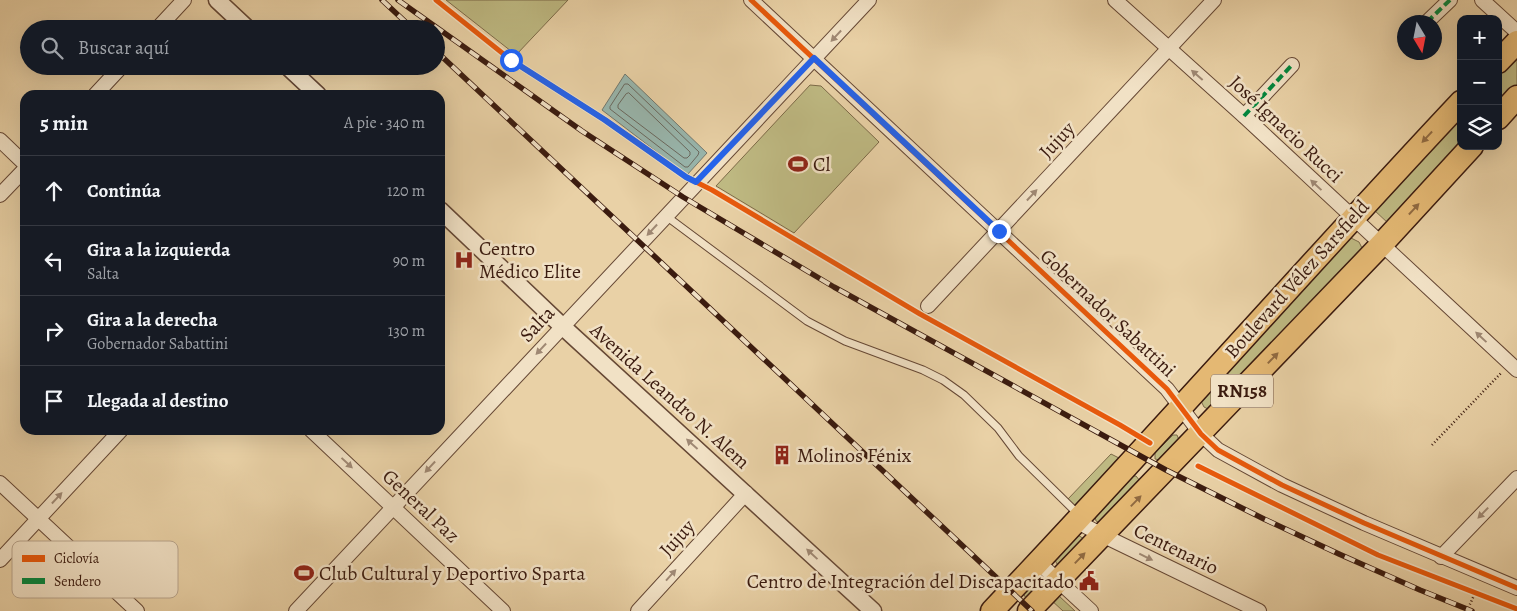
<!DOCTYPE html>
<html lang="es">
<head>
<meta charset="utf-8">
<style>
	:root { --surface:#171b24; --page:#20242c; --text:#f1f3f6; --muted:#9ea1a6; --line:#363941 }
	body { margin:0; font-family:Alegreya,serif; background:var(--page); color:var(--text) }
	.controls { position:absolute; right:15px; top:15px; display:grid; overflow:hidden; border-radius:10px; box-shadow:0 5px 20px #0002 }
	.controls button { width:45px; height:45px; display:grid; place-items:center; padding:0; border:0; border-bottom:1px solid var(--line); background:var(--surface); color:var(--text); font:25px sans-serif }
	.compass { position:absolute; left:1397px; top:15px; width:45px; height:45px; border-radius:50%; background:var(--surface); box-shadow:0 5px 20px #0002; rotate:170deg }
	.stop { position:absolute; width:15px; height:15px; margin:-11px; border:4px solid #2563eb; border-radius:50%; background:#fff }
	.stop.end { background:#2563eb; border-color:#fff; box-shadow:0 1px 5px #0008 }
	.list { margin:0; padding:0; list-style:none }
	h2 { display:flex; justify-content:space-between; align-items:center; height:65px; margin:0; padding:0 20px; font-size:21px }
	h2 small { font-size:16px; font-weight:400; color:var(--muted) }
	.list li { display:grid; grid-template-columns:32px 1fr auto; gap:15px; align-items:center; box-sizing:border-box; height:70px; padding:0 20px; border-top:1px solid var(--line) }
	.list b { display:block; font-size:19px; white-space:nowrap }
	.list p { margin:0; font-size:16px; white-space:nowrap; color:var(--muted) }
	.list em { font-size:16px; font-style:normal; color:var(--muted) }
	.icon { flex:none; width:28px; height:28px; fill:none; stroke:currentColor; stroke-width:2; stroke-linecap:round; stroke-linejoin:round }
	.map { position:relative; flex:none; width:1517px; height:611px; overflow:hidden }
	.search { position:absolute; background:var(--surface); box-shadow:0 5px 20px #0002; left:20px; top:20px; width:425px; height:55px; display:flex; align-items:center; gap:12px; box-sizing:border-box; padding:0 18px; border-radius:28px; color:var(--muted); font-size:19px }
	.panel { position:absolute; background:var(--surface); box-shadow:0 5px 20px #0002; left:20px; top:90px; width:425px; height:345px; border-radius:15px }
	.map>svg:first-child { display:block }
	.green { fill:#beb982; stroke:#7c6a48 }
	.water { fill:#98b6ad; stroke:#73786e }
	.lines { fill:none; stroke-linecap:round; stroke-linejoin:round }
	.shore { stroke:#6a685e; stroke-width:1 }
	.service-casing { stroke:#664835; stroke-width:9 }
	.minor-casing { stroke:#664835; stroke-width:16 }
	.tertiary-casing { stroke:#664835; stroke-width:19 }
	.trunk-casing { stroke:#3b1b0f; stroke-width:25 }
	.path { stroke:#3b1b0f; stroke-width:2.5; stroke-dasharray:1 2.5; stroke-linecap:butt }
	.service { stroke:#f1e1c5; stroke-width:7 }
	.minor { stroke:#f1e1c5; stroke-width:14 }
	.tertiary { stroke:#f1e1c5; stroke-width:16 }
	.trunk { stroke:#e4b873; stroke-width:22 }
	.rail-casing { stroke:#3b1b0f; stroke-width:5.5 }
	.rail { stroke:#f1e1c5; stroke-width:4; stroke-dasharray:11; stroke-linecap:butt }
	.quiet { stroke:#00873e; stroke-width:4; stroke-dasharray:8 4; stroke-linecap:butt }
	.cycleway-casing { stroke:#f1e1c5; stroke-width:8 }
	.cycleway { stroke:#e8590c; stroke-width:5 }
	.oneway { fill:#9f8873 }
	.oneway2 { fill:#906a41 }
	.route { stroke:#2563eb; stroke-width:6 }
	.labels { text-anchor:middle; dominant-baseline:central; stroke-width:5; stroke-linejoin:round; paint-order:stroke }
	.shield { fill:#f1e1c5; stroke:#725646; stroke-width:1 }
	.shield-label { font-size:19px; font-weight:bold; fill:#3b1b0f }
	.street-label { font-size:20px; fill:#3b1b0f; stroke:#f1e1c5 }
	.poi-label { font-size:20px; fill:#3b1b0f; stroke:#f1e1c5; text-anchor:start }
	.key { fill:#f1e1c5; stroke:#baa68e; stroke-width:1 }
	.key-label { font-size:14px; fill:#3b1b0f }
</style>
</head>
<body>
<div class="map">
<svg width="1517" height="611" viewBox="0 0 1517 611">
	<rect width="100%" height="100%" fill="#e9d1a6"/>
	<filter id="stains"><feTurbulence type="fractalNoise" baseFrequency=".004" numOctaves="4"/><feColorMatrix values="0 0 0 0 .2 0 0 0 0 .09 0 0 0 0 .02 0 0 0 .5 -.17"/></filter>
	<radialGradient id="worn" r=".72"><stop offset=".6" stop-color="#630" stop-opacity="0"/><stop offset="1" stop-color="#630" stop-opacity=".3"/></radialGradient>
	<g class="green">
		<path d="M446 0H568L516 55Z"/>
		<path d="M1517 56V86L1498 106V75Z"/>
		<path d="M810 85 821 86 879 142 794 233 716 186Z"/>
		<path d="M1461 115V146L1389 224 1373 209Z"/>
		<path d="M1351 238 1359 242 1363 250 1208 409 1204 407 1200 399 1347 239Z"/>
		<path d="M1173 435H1177L1179 440 1160 460 1155 459V453Z"/>
		<path d="M1111 454 1125 461 1075 507 1068 499Z"/>
		<path d="M1133 476H1136L1140 481 1100 523 1096 521 1095 516Z"/>
		<path d="M1078 535 1084 539 1060 566 1057 564 1055 560Z"/>
		<path d="M1036 579 1041 580 1042 583 1027 600 1023 593Z"/>
		<path d="M1058 595 1075 611H1063L1050 599Z"/>
	</g>
	<path class="water" d="M625 74 707 153 687 175 602 110Z"/>
	<g class="lines">
		<g class="shore">
			<path d="M625 84H628L699 152 698 155 688 167H685L610 109V107Z"/>
			<path d="M629 93 690 152V155L687 158H684L618 108V105L626 94Z"/>
		</g>
		<defs>
			<path id="service" d="M666 216 807 321 845 341 923 370 943 380 964 395 998 428 1019 456 1079 515"/>
			<g id="minor">
				<path d="M751 0 1167 389 1201 434 1218 450 1282 485 1364 523 1517 588"/>
				<path d="M1115 0 1244 116 1517 370"/>
				<path d="M1482 0 1517 32"/>
				<path d="M1427 22 1450 0"/>
				<path d="M157 29 184 0"/>
				<path d="M95 95 122 66"/>
				<path d="M1244 116 1292 65"/>
				<path d="M0 140 25 164"/>
				<path d="M0 195 25 169"/>
				<path d="M928 306 1214 0"/>
				<path d="M311 430 503 611"/>
				<path d="M0 483 137 611"/>
				<path d="M1076 521 1102 535 1259 611"/>
				<path d="M1441 557 1517 478"/>
				<path d="M0 560 121 430"/>
				<path d="M1038 562 1091 611"/>
				<path d="M296 611 869 0"/>
				<path d="M638 611 746 493"/>
			</g>
			<g id="tertiary">
				<path d="M217 0 248 29"/>
				<path d="M287 66 318 95"/>
				<path d="M440 210 562 326 873 611"/>
			</g>
			<g id="trunk">
				<path d="M1498 62 1517 42"/>
				<path d="M1498 118 1517 97"/>
				<path d="M992 611C1151 444 1303 270 1461 102"/>
				<path d="M1029 611 1381 245 1472 146"/>
			</g>
		</defs>
		<use href="#service" class="service-casing"/>
		<use href="#minor" class="minor-casing"/>
		<use href="#tertiary" class="tertiary-casing"/>
		<use href="#trunk" class="trunk-casing"/>
		<g class="path">
			<path d="M1432 445 1502 372"/>
			<path d="M1467 611 1475 593"/>
		</g>
		<use href="#service" class="service"/>
		<use href="#minor" class="minor"/>
		<use href="#tertiary" class="tertiary"/>
		<use href="#trunk" class="trunk"/>
		<defs>
			<g id="rail">
				<path d="M382 0 413 29"/>
				<path d="M398 0 582 131 683 197 834 287 1166 470 1264 519 1339 554 1420 590 1472 611"/>
				<path d="M436 51 1032 611"/>
			</g>
		</defs>
		<use href="#rail" class="rail-casing"/>
		<use href="#rail" class="rail"/>
		<g class="quiet">
			<path d="M1427 22 1450 0"/>
			<path d="M1244 116 1292 65"/>
		</g>
		<defs>
			<g id="cycleway">
				<path d="M436 0 511 60 605 120 686 177 712 190 920 314 1120 425 1150 443"/>
				<path d="M751 0 1167 389 1201 434 1218 450 1282 485 1364 523 1517 588"/>
				<path d="M1198 466 1378 555 1517 609"/>
			</g>
		</defs>
		<use href="#cycleway" class="cycleway-casing"/>
		<use href="#cycleway" class="cycleway"/>
	</g>
	<defs><path id="oneway-solid" d="M-6-.8H1V-3.2L6.5 0L1 3.2V.8H-6Z" transform="scale(1.25)"/></defs>
	<g class="oneway">
		<use href="#oneway-solid" transform="translate(836 36) rotate(133)"/>
		<use href="#oneway-solid" transform="translate(1197 75) rotate(-139)"/>
		<use href="#oneway-solid" transform="translate(1316 185) rotate(-137)"/>
		<use href="#oneway-solid" transform="translate(1032 195) rotate(-47)"/>
		<use href="#oneway-solid" transform="translate(652 230) rotate(133)"/>
		<use href="#oneway-solid" transform="translate(1481 337) rotate(-137)"/>
		<use href="#oneway-solid" transform="translate(541 349) rotate(133)"/>
		<use href="#oneway-solid" transform="translate(692 444) rotate(-138)"/>
		<use href="#oneway-solid" transform="translate(347 463) rotate(43)"/>
		<use href="#oneway-solid" transform="translate(430 467) rotate(133)"/>
		<use href="#oneway-solid" transform="translate(57 498) rotate(-47)"/>
		<use href="#oneway-solid" transform="translate(1483 513) rotate(134)"/>
		<use href="#oneway-solid" transform="translate(812 554) rotate(-137)"/>
		<use href="#oneway-solid" transform="translate(1146 557) rotate(26)"/>
		<use href="#oneway-solid" transform="translate(671 575) rotate(-48)"/>
	</g>
	<g class="oneway2">
		<use href="#oneway-solid" transform="translate(1427 137) rotate(133)"/>
		<use href="#oneway-solid" transform="translate(1414 209) rotate(-47)"/>
		<use href="#oneway-solid" transform="translate(1273 358) rotate(-46)"/>
		<use href="#oneway-solid" transform="translate(1136 501) rotate(-46)"/>
		<use href="#oneway-solid" transform="translate(1080 558) rotate(-46)"/>
	</g>
	<g class="lines">
		<path class="route" d="M511 60 605 120 686 177 696 182 814 58 999 231"/>
	</g>
	<defs>
		<symbol id="stadium-bare" viewBox="-9 -9 18 18"><path d="M0-5a6.5 5 0 1 0 0 10a6.5 5 0 1 0 0-10ZM-3.5-1.8h7v3.6h-7Z" fill="#8f2418" stroke="#f1e1c5" stroke-width="2.5" paint-order="stroke"/></symbol>
		<symbol id="hospital-bare" viewBox="-9 -9 18 18"><path d="M-5-5h3v3.5h4V-5h3V5h-3V1.5h-4V5h-3Z" fill="#8f2418" stroke="#f1e1c5" stroke-width="2.5" paint-order="stroke"/></symbol>
		<symbol id="building-bare" viewBox="-9 -9 18 18"><path d="M-4-6H4V6H1V3H-1V6H-4ZM-2.5-4.3h1.7v1.8h-1.7ZM.8-4.3h1.7v1.8H.8ZM-2.5-1h1.7V.8h-1.7ZM.8-1h1.7V.8H.8Z" fill="#8f2418" stroke="#f1e1c5" stroke-width="2.5" paint-order="stroke"/></symbol>
		<symbol id="civic-bare" viewBox="-9 -9 18 18"><path d="M-.6-6.5H3V-4.5H.6V-3L4-1V1h2V6H-6V1h2V-1L-.6-3ZM-1.2 2.5V6h2.4V2.5Z" fill="#8f2418" stroke="#f1e1c5" stroke-width="2.5" paint-order="stroke"/></symbol>
	</defs>
	<g fill-rule="evenodd">
		<use href="#stadium-bare" x="784" y="150" width="28" height="28"/>
		<use href="#hospital-bare" x="450" y="246" width="28" height="28"/>
		<use href="#building-bare" x="768" y="441" width="28" height="28"/>
		<use href="#stadium-bare" x="290" y="559" width="28" height="28"/>
		<use href="#civic-bare" x="1075" y="567" width="28" height="28"/>
	</g>
	<g class="labels">
		<rect class="shield" x="1211" y="374.5" width="62" height="33" rx="4"/>
		<g class="shield-label">
			<text x="1242" y="391">RN158</text>
		</g>
		<g class="street-label">
			<text transform="translate(1286 129) rotate(43)">José Ignacio Rucci</text>
			<text transform="translate(1057 140) rotate(-47)">Jujuy</text>
			<text transform="translate(1297 279) rotate(-48)">Boulevard Vélez Sarsfield</text>
			<text transform="translate(1108 313) rotate(43)">Gobernador Sabattini</text>
			<text transform="translate(537 324) rotate(-47)">Salta</text>
			<text transform="translate(670 396) rotate(42)">Avenida Leandro N. Alem</text>
			<text transform="translate(421 506) rotate(43)">General Paz</text>
			<text transform="translate(677 538) rotate(-48)">Jujuy</text>
			<text transform="translate(1176 549) rotate(26)">Centenario</text>
		</g>
		<g class="poi-label">
			<text x="813" y="164">Cl</text>
			<text x="479" y="248">Centro<tspan x="479" dy="23">Médico Elite</tspan></text>
			<text x="797" y="455">Molinos Fénix</text>
			<text x="319" y="573">Club Cultural y Deportivo Sparta</text>
			<text x="1074" y="581" text-anchor="end">Centro de Integración del Discapacitado</text>
		</g>
	</g>
	<rect x="12" y="541" width="166" height="57" rx="8" class="key"/>
	<rect x="22" y="555" width="23" height="7" fill="#e8590c"/>
	<rect x="22" y="578" width="23" height="6" fill="#00873e"/>
	<g class="key-label">
		<text x="54" y="563">Ciclovía</text>
		<text x="54" y="586">Sendero</text>
	</g>
	<rect width="100%" height="100%" filter="url(#stains)"/>
	<rect width="100%" height="100%" fill="url(#worn)"/>
</svg>
<div class="controls">
<button>+</button>
<button>−</button>
<button><svg class="icon" aria-label="layers" viewBox="0 0 24 24"><path d="M12 4l9 5-9 5-9-5zM3 14l9 5 9-5"/></svg></button>
</div>
<svg class="compass" viewBox="-18 -18 36 36"><path d="M0-13l5 13h-10z" fill="#e53935"/><path d="M0 13l5-13h-10z" fill="#9ea1a6"/></svg>
<div class="stop" style="left:511px;top:60px"></div>
<div class="stop end" style="left:999px;top:231px"></div>
<div class="search"><svg class="icon" aria-label="search" viewBox="0 0 24 24"><circle cx="10" cy="10" r="6"/><path d="M15 15l6 6"/></svg>Buscar aquí</div>
<section class="panel">
<h2>5 min<small>A pie · 340 m</small></h2>
<ul class="list">
<li><svg class="icon" aria-label="ahead" viewBox="0 0 24 24"><path d="M12 20V5M6 11l6-6 6 6"/></svg><div><b>Continúa</b></div><em>120 m</em></li>
<li><svg class="icon" aria-label="left" viewBox="0 0 24 24"><path d="M17 20v-9H6M10 6l-5 5 5 5"/></svg><div><b>Gira a la izquierda</b><p>Salta</p></div><em>90 m</em></li>
<li><svg class="icon" aria-label="right" viewBox="0 0 24 24"><path d="M7 20v-9h11M14 6l5 5-5 5"/></svg><div><b>Gira a la derecha</b><p>Gobernador Sabattini</p></div><em>130 m</em></li>
<li><svg class="icon" aria-label="arrive" viewBox="0 0 24 24"><path d="M6 21V4h12l-3 4 3 4H6"/></svg><div><b>Llegada al destino</b></div></li>
</ul>
</section>
</div>
</body>
</html>
